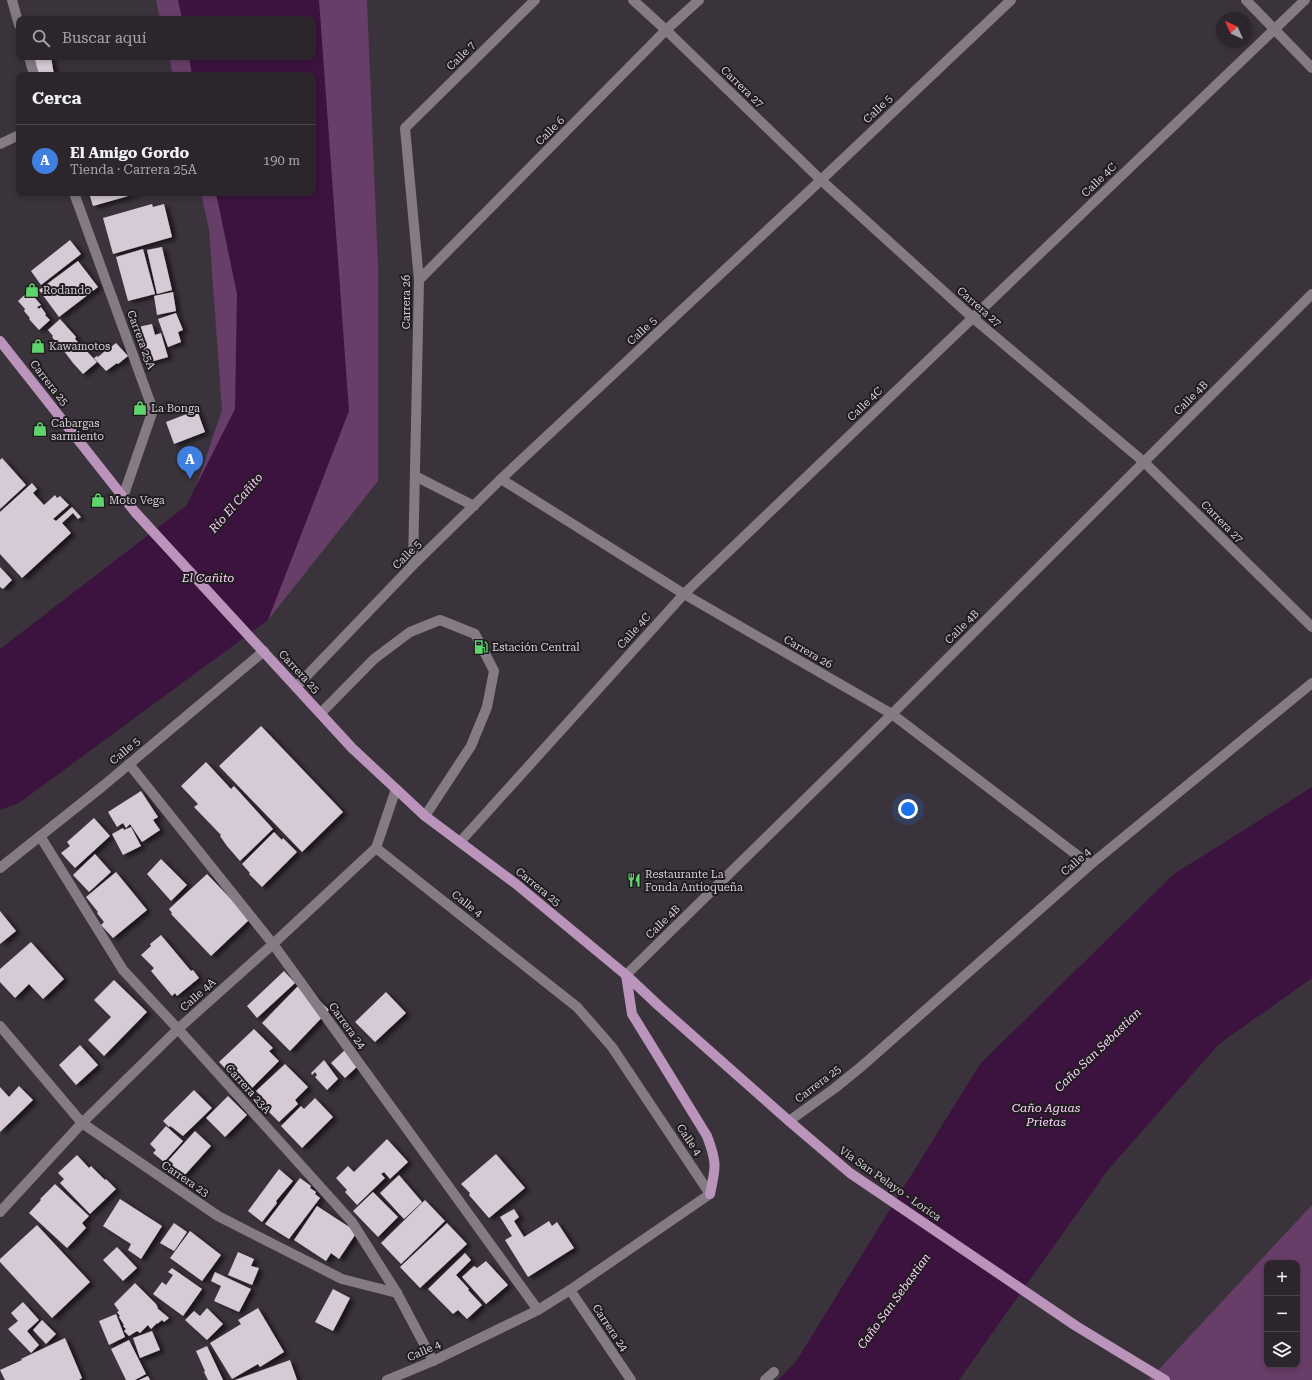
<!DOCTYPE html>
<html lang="es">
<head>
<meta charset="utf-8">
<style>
	:root { --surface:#2c262c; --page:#342e34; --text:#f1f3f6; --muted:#a6a5a9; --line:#484348; --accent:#5dd56c }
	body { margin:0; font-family:"Roboto Serif",serif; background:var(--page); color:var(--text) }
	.controls { position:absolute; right:12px; bottom:12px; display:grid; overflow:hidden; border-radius:8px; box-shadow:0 2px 6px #0003 }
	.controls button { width:36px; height:36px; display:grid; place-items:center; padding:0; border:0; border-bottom:1px solid var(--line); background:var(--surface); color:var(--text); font:20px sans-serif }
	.compass { position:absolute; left:1216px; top:12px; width:36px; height:36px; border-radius:50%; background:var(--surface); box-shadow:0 2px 6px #0003; rotate:315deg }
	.you { position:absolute; left:908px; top:809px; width:14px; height:14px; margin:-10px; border:3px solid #fff; border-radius:50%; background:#1a73e8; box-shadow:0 0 0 6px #1a73e833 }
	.badge { display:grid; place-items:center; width:26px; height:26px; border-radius:50%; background:var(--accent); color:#fff; font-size:13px; font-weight:700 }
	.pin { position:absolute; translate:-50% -33px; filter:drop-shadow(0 1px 2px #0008) }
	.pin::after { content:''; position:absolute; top:21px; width:14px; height:12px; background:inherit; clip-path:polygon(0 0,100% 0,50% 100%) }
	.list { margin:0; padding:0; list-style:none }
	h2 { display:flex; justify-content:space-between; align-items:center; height:52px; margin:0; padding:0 16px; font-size:17px }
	h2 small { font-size:13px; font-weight:400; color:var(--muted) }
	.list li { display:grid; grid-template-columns:26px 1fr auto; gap:12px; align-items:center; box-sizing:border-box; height:72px; padding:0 16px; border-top:1px solid var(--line) }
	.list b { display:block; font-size:15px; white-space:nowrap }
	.list p { margin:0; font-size:13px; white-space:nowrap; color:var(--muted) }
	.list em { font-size:13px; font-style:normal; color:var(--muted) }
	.icon { flex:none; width:22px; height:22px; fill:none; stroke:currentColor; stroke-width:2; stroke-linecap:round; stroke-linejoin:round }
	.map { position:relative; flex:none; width:1312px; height:1380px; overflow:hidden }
	.search { position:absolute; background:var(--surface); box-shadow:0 2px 6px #0003; left:16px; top:16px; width:300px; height:44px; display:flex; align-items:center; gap:10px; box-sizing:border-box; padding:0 14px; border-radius:8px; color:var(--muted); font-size:15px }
	.panel { position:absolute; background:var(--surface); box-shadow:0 2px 6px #0003; left:16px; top:72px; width:300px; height:124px; border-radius:8px }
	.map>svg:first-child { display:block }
	.green { fill:#673e68; fill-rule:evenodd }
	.water { fill:#3c133e }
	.building { fill:#d5cad5; filter:url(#shadow) }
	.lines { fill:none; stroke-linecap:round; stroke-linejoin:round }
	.service { stroke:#847b84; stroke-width:10 }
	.minor { stroke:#847b84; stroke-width:10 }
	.primary { stroke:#bb94bb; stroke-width:10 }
	.labels { text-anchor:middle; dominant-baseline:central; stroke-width:4; stroke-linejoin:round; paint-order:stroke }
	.street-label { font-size:11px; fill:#d6d1d6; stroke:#201c20 }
	.poi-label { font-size:11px; fill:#d6d1d6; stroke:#201c20; text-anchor:start }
	.water-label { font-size:12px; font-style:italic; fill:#fcd2fc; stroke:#201c20 }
</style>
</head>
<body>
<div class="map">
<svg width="1312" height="1380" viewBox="0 0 1312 1380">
	<defs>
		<filter id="shadow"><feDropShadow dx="4.5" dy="2.5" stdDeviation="2" flood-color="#0009"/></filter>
	</defs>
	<rect width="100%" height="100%" fill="#3b333b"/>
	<g class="green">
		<path d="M156 0H367L378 267V481L268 620 185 520 222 410 209 229 201 193H313V75H173L169 57H313V19H160Z"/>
		<path d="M1312 1205V1380H1149ZM1267 1263H1297V1365H1267Z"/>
	</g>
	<g class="water">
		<path d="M178 0H319L349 411 268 620 19 803 0 810V649L186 506 235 409 237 294 216 193H313V75H192L189 57H313V19H182Z"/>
		<path d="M1312 787V978L1219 1044 1107 1171 959 1380H778L795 1363 980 1064 1174 874Z"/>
	</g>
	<g class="building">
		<path d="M51 57 54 75H37L35 60Z"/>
		<path d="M89 193H139L93 206Z"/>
		<path d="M152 204 153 207 164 204 172 237 113 254 103 218Z"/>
		<path d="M70 240 81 254 41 285 31 271Z"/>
		<path d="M162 247 172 290 157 294 147 250Z"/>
		<path d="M143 249 155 294 128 301 116 257Z"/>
		<path d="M78 261 98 287 59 317 39 290Z"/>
		<path d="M29 291 41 305 37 307 39 309 41 307 46 314 45 315 50 320 39 330 29 319 30 318 24 311 25 309 18 301Z"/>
		<path d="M173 292 176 311 157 315 154 296Z"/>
		<path d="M176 313 183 330 178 332 181 342 168 347 158 319Z"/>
		<path d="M60 319 76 337 75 339 97 362 83 374 73 363 61 347 52 337 53 336 48 330Z"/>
		<path d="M152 324 155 335 161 333 168 357 147 363 138 327Z"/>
		<path d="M116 343 128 356 118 364 117 363 106 371 94 358 97 356 98 357 105 351H106Z"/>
		<path d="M197 410 205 432 174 444 166 422Z"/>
		<path d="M2 458 26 485 0 509V460Z"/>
		<path d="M32 483 37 489 33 493 44 505 55 495 57 498 60 496 69 505 53 519 56 521 72 507 81 517 78 519 73 513 62 523 71 533 22 578 0 554V512Z"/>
		<path d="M0 567 12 580 3 589 0 587Z"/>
		<path d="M261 726 343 812 302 852 219 766Z"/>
		<path d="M206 762 231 789 234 786 273 829 240 861 227 846 220 836 221 835 194 807 198 804 181 786Z"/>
		<path d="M141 791 158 817 153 820 160 830 142 842 130 824 126 828 123 823 117 827 108 812Z"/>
		<path d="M94 818 110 836 75 868 61 853 70 846 67 842Z"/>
		<path d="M131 827 141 846 123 855 112 834 123 828 124 830Z"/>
		<path d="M274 832 282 840 283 838 297 852 262 887 249 874 250 873 242 864Z"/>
		<path d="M95 854 111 872 89 892 73 875Z"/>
		<path d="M161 859 187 885 171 901 147 874Z"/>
		<path d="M116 872 147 910 113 938 101 925 104 922 97 913 98 912 86 897Z"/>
		<path d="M207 874 250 919 211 956 171 914 172 913 169 909Z"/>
		<path d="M0 911 16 931 0 944Z"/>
		<path d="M161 935 191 971 193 970 199 978 177 996 175 993 172 996 151 971 154 968 141 955 151 946 150 944Z"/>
		<path d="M31 942 64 979 43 999 29 984 15 998 0 982V969Z"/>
		<path d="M284 971 295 983 257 1018 247 1006Z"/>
		<path d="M114 980 147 1012 104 1056 88 1040 111 1017 94 1000Z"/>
		<path d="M301 983 329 1010 290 1051 262 1023Z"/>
		<path d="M386 992 406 1013 375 1042 355 1022Z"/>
		<path d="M254 1029 273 1048 269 1051 279 1061 248 1092 219 1062Z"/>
		<path d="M80 1045 98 1065 76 1085 59 1065Z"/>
		<path d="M347 1048 362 1062 345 1078 331 1063Z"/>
		<path d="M324 1060 338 1079 327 1090 315 1077 317 1075 315 1072 312 1075 311 1073Z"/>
		<path d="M285 1064 308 1087 295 1100 298 1104 279 1122 260 1103 264 1099 256 1091Z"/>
		<path d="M19 1086 33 1100 0 1132V1087L9 1097Z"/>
		<path d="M194 1090 212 1108 183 1136 173 1128 170 1126 169 1127 163 1121Z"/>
		<path d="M228 1096 247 1115 225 1137 206 1118Z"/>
		<path d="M315 1098 333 1117 302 1148 281 1126 301 1106 304 1109Z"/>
		<path d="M166 1126 183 1141 164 1162 153 1153 156 1150 150 1144Z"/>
		<path d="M195 1131 211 1146 183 1177 167 1162Z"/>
		<path d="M387 1139 408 1162 390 1179 384 1172 381 1174 385 1178 357 1205 345 1192 347 1190 336 1178 348 1166 354 1172Z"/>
		<path d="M496 1154 525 1188 489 1218 469 1195 470 1193 461 1184Z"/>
		<path d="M77 1155 89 1168 91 1166 105 1180 106 1179 116 1189 90 1214 60 1183 64 1179 58 1173Z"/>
		<path d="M279 1169 293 1181 276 1201 277 1203 262 1222 248 1211Z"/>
		<path d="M399 1175 422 1202 404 1219 380 1193Z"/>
		<path d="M300 1178 311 1186 310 1188 316 1192 315 1194 320 1198 289 1239 265 1224Z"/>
		<path d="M55 1184 89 1216 82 1223 86 1228 67 1248 29 1213 41 1200 40 1199Z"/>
		<path d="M373 1192 398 1217 378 1237 353 1211Z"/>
		<path d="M120 1199 162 1226 141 1259 128 1250 131 1244 103 1226Z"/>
		<path d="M425 1200 445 1221 401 1264 381 1243Z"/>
		<path d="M317 1206 357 1232 339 1259 331 1253 326 1261 294 1240Z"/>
		<path d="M514 1209 519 1217 514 1221 524 1237 549 1221 552 1226 557 1222 574 1248 528 1277 505 1240 512 1236 500 1217Z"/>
		<path d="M174 1223 187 1232 174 1251 160 1243Z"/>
		<path d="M447 1223 467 1244 420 1288 400 1267Z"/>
		<path d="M37 1225 90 1282 52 1318 0 1262V1259Z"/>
		<path d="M190 1231 221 1255 202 1281 170 1258Z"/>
		<path d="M117 1247 137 1268 123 1281 103 1260Z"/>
		<path d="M238 1252 254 1259 251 1266 259 1268 252 1285 228 1275Z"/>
		<path d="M465 1253 471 1260 456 1275 469 1289 468 1290 482 1305 467 1319 458 1310 453 1314 428 1289Z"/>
		<path d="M486 1261 508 1285 486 1304 462 1277 474 1266 477 1268Z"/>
		<path d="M172 1268 202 1289 183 1316 153 1294 162 1282 166 1285 173 1275 168 1272Z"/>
		<path d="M215 1272 251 1289 239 1312 214 1301 221 1286 211 1281Z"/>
		<path d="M135 1283 156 1304 158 1308H157L169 1318 164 1322 162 1320 157 1324V1323L151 1329 148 1325 140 1333 137 1331 129 1336 124 1331 126 1329 123 1326 124 1325 119 1317 120 1316 117 1312 119 1311 114 1304Z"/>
		<path d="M333 1289 350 1298 333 1331 315 1322Z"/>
		<path d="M23 1302 39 1320 27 1331 39 1345 31 1353 8 1329 18 1321 11 1313Z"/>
		<path d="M207 1308 223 1324 207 1340 185 1320 194 1311 200 1316Z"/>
		<path d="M258 1308 284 1352 260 1367 258 1364 232 1379 210 1343 241 1324 238 1320Z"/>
		<path d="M116 1314 125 1337 109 1345 99 1321Z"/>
		<path d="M42 1320 56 1334 46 1344 33 1330Z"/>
		<path d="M152 1331 160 1350 140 1358 133 1338Z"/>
		<path d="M65 1338 82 1378 79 1380H5L0 1370 22 1360 21 1359Z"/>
		<path d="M129 1340 146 1374 135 1380H126L111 1349Z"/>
		<path d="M207 1346 223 1380H208L204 1372 205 1371 196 1351Z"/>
		<path d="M290 1360 297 1380H235Z"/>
		<path d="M148 1376 150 1380H139Z"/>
	</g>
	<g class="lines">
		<path class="service" d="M321 713 374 659 410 632 440 620 475 634 494 671 487 707 471 746 425 816"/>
		<g class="minor">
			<path d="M12 0 19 25"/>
			<path d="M633 0 666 30 821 180 973 318 1144 462 1312 627"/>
			<path d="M1246 0 1312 68"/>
			<path d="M29 57 34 75"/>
			<path d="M0 144 19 135"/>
			<path d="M74 193 153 410 123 497"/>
			<path d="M419 280 666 30 699 0"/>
			<path d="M415 476 474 506"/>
			<path d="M501 479 684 594 892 714 1090 865"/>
			<path d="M413 565 419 280 405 128 535 0"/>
			<path d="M296 687 413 565 501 479 821 180 1011 0"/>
			<path d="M129 764 273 944 538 1310"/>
			<path d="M40 836 123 970 178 1029 352 1222 397 1293 433 1361"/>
			<path d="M460 842 684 594 1305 0"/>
			<path d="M376 848 577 1007 612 1047 710 1194 570 1290 538 1310 433 1361 387 1380"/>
			<path d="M0 868 103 786 264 651"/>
			<path d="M626 975 892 714 1312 294"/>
			<path d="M0 1026 82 1123 218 1216 342 1279 397 1293"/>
			<path d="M789 1121 835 1088 862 1066 1090 865 1312 683"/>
			<path d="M0 1212 82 1123 178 1029 273 944 376 848 396 789"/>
			<path d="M570 1290 631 1380"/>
			<path d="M765 1380 774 1372"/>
		</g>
		<g class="primary">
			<path d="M0 341 135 512 352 748 425 816 516 884 626 975 659 1006 789 1121 850 1173 1076 1326 1165 1380"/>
			<path d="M626 975 632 1014 707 1136C717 1162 716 1167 710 1194"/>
		</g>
	</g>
	<defs>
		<symbol id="shop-bare" viewBox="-9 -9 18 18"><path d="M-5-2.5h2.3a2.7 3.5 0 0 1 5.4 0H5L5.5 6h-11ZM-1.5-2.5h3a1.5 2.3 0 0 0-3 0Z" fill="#5dd56c" stroke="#201c20" stroke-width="2.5" paint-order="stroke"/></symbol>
		<symbol id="fuel-bare" viewBox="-9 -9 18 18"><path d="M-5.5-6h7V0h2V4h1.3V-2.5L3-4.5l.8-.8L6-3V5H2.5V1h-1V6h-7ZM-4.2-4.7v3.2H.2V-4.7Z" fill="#5dd56c" stroke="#201c20" stroke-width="2.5" paint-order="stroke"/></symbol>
		<symbol id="restaurant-bare" viewBox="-9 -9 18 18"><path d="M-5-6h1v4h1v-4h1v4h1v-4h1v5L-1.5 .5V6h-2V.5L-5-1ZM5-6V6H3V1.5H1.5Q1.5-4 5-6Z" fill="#5dd56c" stroke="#201c20" stroke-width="2.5" paint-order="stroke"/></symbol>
	</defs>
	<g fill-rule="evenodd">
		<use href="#shop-bare" x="22" y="280" width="20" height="20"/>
		<use href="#shop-bare" x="28" y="336" width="20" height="20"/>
		<use href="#shop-bare" x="130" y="398" width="20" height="20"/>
		<use href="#shop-bare" x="30" y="419" width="20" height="20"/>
		<use href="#shop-bare" x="88" y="490" width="20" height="20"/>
		<use href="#fuel-bare" x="471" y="637" width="20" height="20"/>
		<use href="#restaurant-bare" x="624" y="870" width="20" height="20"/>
	</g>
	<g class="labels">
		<g class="street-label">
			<text transform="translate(461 56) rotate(-45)">Calle 7</text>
			<text transform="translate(742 87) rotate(44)">Carrera 27</text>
			<text transform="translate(878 109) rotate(-44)">Calle 5</text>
			<text transform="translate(550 131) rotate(-45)">Calle 6</text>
			<text transform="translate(1099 180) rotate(-44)">Calle 4C</text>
			<text transform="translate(406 302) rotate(-90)">Carrera 26</text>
			<text transform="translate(979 307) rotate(41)">Carrera 27</text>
			<text transform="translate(642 331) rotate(-43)">Calle 5</text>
			<text transform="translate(141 340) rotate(70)">Carrera 25A</text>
			<text transform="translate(49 383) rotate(52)">Carrera 25</text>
			<text transform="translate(1191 398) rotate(-45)">Calle 4B</text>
			<text transform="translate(865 404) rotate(-44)">Calle 4C</text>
			<text transform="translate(1222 522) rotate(45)">Carrera 27</text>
			<text transform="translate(407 555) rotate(-45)">Calle 5</text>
			<text transform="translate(962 627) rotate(-45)">Calle 4B</text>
			<text transform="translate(634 631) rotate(-48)">Calle 4C</text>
			<text transform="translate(808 652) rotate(30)">Carrera 26</text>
			<text transform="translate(299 672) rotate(47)">Carrera 25</text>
			<text transform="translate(125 751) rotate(-40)">Calle 5</text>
			<text transform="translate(1076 862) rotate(-41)">Calle 4</text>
			<text transform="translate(538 887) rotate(39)">Carrera 25</text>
			<text transform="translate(467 904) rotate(38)">Calle 4</text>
			<text transform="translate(663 922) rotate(-44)">Calle 4B</text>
			<text transform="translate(198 995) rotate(-42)">Calle 4A</text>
			<text transform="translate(347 1026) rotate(54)">Carrera 24</text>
			<text transform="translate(818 1084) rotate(-37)">Carrera 25</text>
			<text transform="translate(248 1089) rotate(48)">Carrera 23A</text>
			<text transform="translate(689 1140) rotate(56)">Calle 4</text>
			<text transform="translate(185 1179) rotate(34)">Carrera 23</text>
			<text transform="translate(890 1184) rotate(35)">Vía San Pelayo - Lorica</text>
			<text transform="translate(610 1328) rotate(56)">Carrera 24</text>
			<text transform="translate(424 1351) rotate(-24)">Calle 4</text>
		</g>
		<g class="poi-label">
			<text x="43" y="290">Rodando</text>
			<text x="49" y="346">Kawamotos</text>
			<text x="151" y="408">La Bonga</text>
			<text x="51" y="423">Cabargas<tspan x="51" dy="13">sarmiento</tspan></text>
			<text x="109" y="500">Moto Vega</text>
			<text x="492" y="647">Estación Central</text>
			<text x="645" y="874">Restaurante La<tspan x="645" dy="13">Fonda Antioqueña</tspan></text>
		</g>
		<g class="water-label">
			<text transform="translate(236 503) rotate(-49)">Río El Cañito</text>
			<text x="208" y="578">El Cañito</text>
			<text transform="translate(1098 1050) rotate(-44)">Caño San Sebastian</text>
			<text x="1046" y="1108">Caño Aguas<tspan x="1046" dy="14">Prietas</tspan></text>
			<text transform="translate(894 1301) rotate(-54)">Caño San Sebastian</text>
		</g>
	</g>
</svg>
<div class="controls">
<button>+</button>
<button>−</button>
<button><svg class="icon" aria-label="layers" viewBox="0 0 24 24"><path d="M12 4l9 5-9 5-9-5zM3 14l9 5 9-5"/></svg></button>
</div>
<svg class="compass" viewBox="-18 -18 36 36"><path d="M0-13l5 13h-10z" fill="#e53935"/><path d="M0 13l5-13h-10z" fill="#a6a5a9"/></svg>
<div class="you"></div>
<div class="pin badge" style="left:190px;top:479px;background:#3f7fe0">A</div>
<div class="search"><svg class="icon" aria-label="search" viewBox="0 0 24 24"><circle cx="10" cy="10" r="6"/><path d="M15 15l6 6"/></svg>Buscar aquí</div>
<section class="panel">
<h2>Cerca<small></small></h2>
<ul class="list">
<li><span class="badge" style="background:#3f7fe0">A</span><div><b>El Amigo Gordo</b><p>Tienda · Carrera 25A</p></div><em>190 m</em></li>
</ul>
</section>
</div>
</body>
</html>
